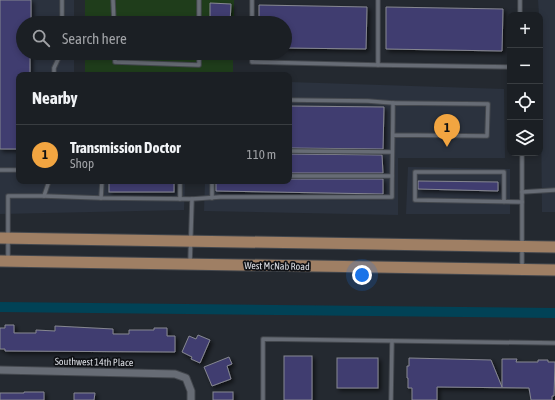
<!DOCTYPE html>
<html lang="en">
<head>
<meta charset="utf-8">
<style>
	:root { --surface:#1b1f24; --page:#282c31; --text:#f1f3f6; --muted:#a0a2a6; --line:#393d41; --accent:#f2a541 }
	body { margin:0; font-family:"Asap Condensed",sans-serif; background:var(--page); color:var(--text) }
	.controls { position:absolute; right:12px; top:12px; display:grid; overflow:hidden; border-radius:8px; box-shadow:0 2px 6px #0003 }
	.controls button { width:36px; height:36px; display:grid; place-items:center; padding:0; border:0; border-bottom:1px solid var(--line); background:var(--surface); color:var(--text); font:20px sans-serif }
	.you { position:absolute; left:362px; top:275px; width:14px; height:14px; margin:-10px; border:3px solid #fff; border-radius:50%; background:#1a73e8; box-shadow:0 0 0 6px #1a73e833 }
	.badge { display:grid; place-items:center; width:26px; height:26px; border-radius:50%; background:var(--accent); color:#111; font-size:13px; font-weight:700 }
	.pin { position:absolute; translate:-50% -33px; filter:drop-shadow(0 1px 2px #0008) }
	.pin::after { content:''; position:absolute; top:21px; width:14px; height:12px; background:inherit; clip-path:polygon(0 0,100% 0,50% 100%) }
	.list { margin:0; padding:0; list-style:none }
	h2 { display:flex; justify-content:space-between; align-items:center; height:52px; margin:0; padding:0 16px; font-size:17px }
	h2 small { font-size:13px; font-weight:400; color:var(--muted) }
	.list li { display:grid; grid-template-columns:26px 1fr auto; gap:12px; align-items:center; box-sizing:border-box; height:60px; padding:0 16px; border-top:1px solid var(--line) }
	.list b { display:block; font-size:15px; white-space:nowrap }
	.list p { margin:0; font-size:13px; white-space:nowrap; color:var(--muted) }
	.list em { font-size:13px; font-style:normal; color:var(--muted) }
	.icon { flex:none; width:22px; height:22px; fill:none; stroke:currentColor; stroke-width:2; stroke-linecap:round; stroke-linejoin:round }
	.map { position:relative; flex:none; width:555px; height:400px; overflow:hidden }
	.search { position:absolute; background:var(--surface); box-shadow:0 2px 6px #0003; left:16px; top:16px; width:276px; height:44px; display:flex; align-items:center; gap:10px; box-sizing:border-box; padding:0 14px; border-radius:22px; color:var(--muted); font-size:15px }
	.panel { position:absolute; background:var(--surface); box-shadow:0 2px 6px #0003; left:16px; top:72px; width:276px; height:112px; border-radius:8px }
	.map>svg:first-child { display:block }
	.built { fill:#2b323e }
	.green { fill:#1f3d1b }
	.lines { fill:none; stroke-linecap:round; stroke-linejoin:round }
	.canal { stroke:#014256; stroke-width:10 }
	.building { fill:#3f3d6f; stroke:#868791; filter:url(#shadow) }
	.service-casing { stroke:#43474d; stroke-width:5.5 }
	.minor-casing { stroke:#43474d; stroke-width:9 }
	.primary-casing { stroke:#43474d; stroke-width:13 }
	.service { stroke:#676c75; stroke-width:3.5 }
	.minor { stroke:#676c75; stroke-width:7 }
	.primary { stroke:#9f7f64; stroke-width:11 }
	.labels { text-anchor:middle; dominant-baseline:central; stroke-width:3.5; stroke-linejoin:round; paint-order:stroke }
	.street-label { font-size:10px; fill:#dbdee4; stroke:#0f1115 }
</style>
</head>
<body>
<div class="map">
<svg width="555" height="400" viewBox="0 0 555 400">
	<defs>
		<filter id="shadow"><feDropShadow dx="2.5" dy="2.5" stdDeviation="2" flood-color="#0009"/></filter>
	</defs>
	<rect width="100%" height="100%" fill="#242930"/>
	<g class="built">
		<path d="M0 0H74V23H23V53H74V75H19V181H185L184 210 0 214Z"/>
		<path d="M538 0H555V212H542L540 15H539Z"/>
		<path d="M289 82 504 89 505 158H398V215L204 211 205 181H289Z"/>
		<path d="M408 167 510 169V214H406Z"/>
	</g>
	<g class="green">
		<rect x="85" y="0" width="149" height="23"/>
		<rect x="85" y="53" width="148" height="22"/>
	</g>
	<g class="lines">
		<path class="canal" d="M0 307 555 313"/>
	</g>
	<g class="building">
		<path d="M0 0H31V23H23V53H30V75H19V149H0Z"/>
		<path d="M210 3 231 4 230 23H210Z"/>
		<path d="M259 5 367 7 366 49 285 48V23H259Z"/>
		<path d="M386 7 503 9 502 51 386 49Z"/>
		<path d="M289 106 384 107 383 149 289 148Z"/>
		<path d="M289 154 382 155 383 173H289Z"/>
		<path d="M289 179H383V194L216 191V181H289Z"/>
		<rect x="109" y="181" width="65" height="11"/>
		<path d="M418 181 498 182V191L418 189Z"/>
		<path d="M5 325H14V333H36V330L55 331V326L113 329V334H129V330H154V328H167V336H175V352L5 351V349H0V328H5Z"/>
		<path d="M198 335 210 340 200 363 191 359 192 357 182 352 189 336 196 339Z"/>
		<rect x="284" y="356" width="28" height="44"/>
		<path d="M229 357 232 364 227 366 231 379 212 386 204 367Z"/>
		<rect x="337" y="358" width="41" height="30"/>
		<path d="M409 358 491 360 502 387V359H517L516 362H538V360H548V362H555L554 396H552V400H531L529 388 437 387V400H412V388H408V378H407V366H409Z"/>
		<path d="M24 392H44V400H0V393H24Z"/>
		<rect x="213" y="392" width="20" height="8"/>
		<path d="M74 393H95L94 400H74Z"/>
	</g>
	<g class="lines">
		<defs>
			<g id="service">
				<path d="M113 0 114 23"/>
				<path d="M252 0V23"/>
				<path d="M520 0V15"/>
				<path d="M62 23V0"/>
				<path d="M199 23V0"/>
				<path d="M115 53V62L199 65V53"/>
				<path d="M252 53V62L378 65V0"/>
				<path d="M378 65 510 67"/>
				<path d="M54 75V68L61 53"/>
				<path d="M289 100 368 101 393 103"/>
				<path d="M289 151 392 152"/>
				<path d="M522 153V268"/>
				<path d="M0 170H19"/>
				<path d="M289 176H392"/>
				<path d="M102 181 101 198 192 199 190 263"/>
				<path d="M180 181V199"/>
				<path d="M522 192 555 190"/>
				<path d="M44 196 101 198"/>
				<path d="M212 198V181"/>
				<path d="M192 199 220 197H392C392 166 393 134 393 103L488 104 487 136 393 135"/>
				<path d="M504 202V172H415V200L522 202"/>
				<path d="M8 260V196H44L49 181"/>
				<path d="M263 400V339L555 343"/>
				<path d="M391 400 392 341"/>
			</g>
			<path id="minor" d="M0 370 175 374 186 378 191 391V400"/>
			<g id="primary">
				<path d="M0 238 555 247"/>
				<path d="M0 261 555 270"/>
			</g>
		</defs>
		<use href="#service" class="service-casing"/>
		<use href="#minor" class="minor-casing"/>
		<use href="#primary" class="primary-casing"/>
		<use href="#service" class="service"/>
		<use href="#minor" class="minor"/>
		<use href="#primary" class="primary"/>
	</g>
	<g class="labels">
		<g class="street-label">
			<text transform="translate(277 266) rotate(1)">West McNab Road</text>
			<text transform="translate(94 362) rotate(1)">Southwest 14th Place</text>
		</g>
	</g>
</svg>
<div class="controls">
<button>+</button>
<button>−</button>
<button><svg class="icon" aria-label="locate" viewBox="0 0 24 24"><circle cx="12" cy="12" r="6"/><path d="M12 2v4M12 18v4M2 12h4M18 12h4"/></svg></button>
<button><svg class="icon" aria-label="layers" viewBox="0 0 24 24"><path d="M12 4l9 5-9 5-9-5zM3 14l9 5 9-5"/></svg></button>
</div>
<div class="you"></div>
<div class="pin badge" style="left:447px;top:147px">1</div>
<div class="search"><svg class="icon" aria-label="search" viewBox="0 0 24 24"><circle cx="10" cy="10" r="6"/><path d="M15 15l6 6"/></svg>Search here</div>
<section class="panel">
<h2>Nearby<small></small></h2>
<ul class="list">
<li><span class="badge">1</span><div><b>Transmission Doctor</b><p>Shop</p></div><em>110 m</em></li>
</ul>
</section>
</div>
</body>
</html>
